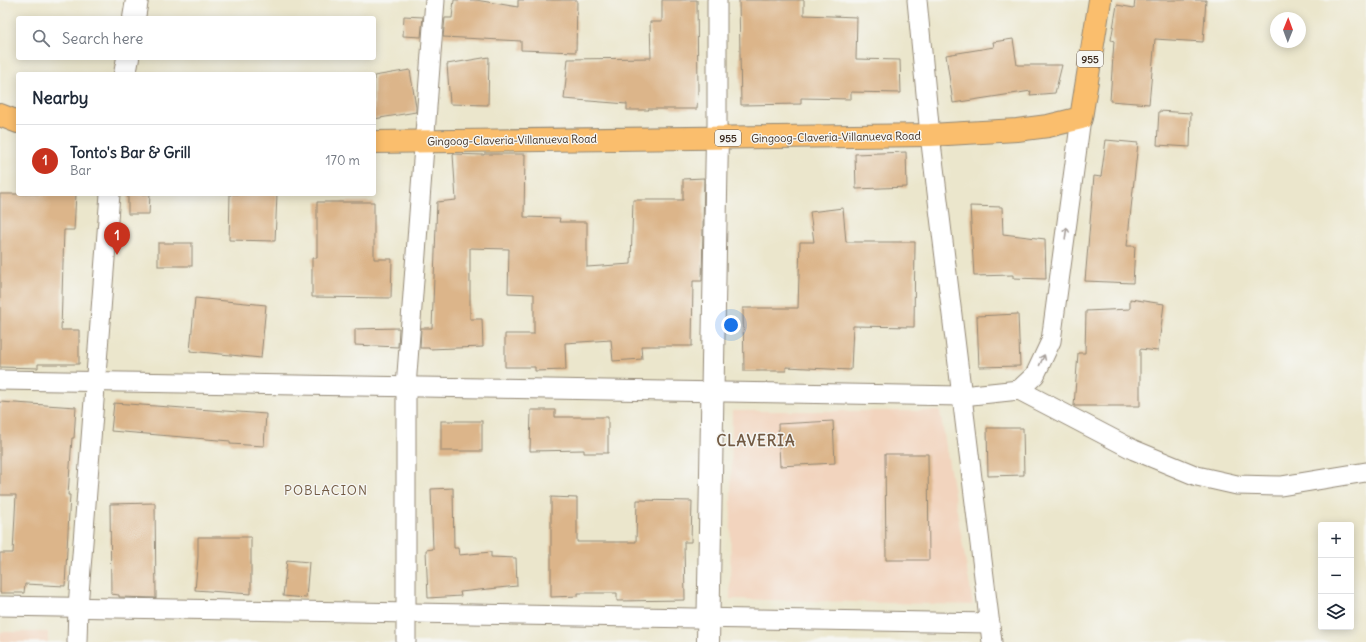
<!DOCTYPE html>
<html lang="en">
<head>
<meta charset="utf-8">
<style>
	:root { --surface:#fff; --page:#f2f2f3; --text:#1f2937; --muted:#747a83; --line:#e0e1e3; --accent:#c8321e }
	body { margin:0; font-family:Delius,sans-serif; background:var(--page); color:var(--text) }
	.controls { position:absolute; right:12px; bottom:12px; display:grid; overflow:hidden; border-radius:4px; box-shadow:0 2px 10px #0003 }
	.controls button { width:36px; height:36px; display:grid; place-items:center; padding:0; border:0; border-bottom:1px solid var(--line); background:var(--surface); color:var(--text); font:20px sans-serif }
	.compass { position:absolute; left:1270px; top:12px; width:36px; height:36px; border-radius:50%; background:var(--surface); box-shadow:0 2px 10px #0003; rotate:1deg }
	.you { position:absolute; left:731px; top:325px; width:14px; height:14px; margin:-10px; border:3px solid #fff; border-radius:50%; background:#1a73e8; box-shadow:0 0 0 6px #1a73e833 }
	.badge { display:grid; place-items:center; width:26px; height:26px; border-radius:50%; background:var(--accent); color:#fff; font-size:13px; font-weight:700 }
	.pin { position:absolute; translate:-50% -33px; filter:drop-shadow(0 1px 2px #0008) }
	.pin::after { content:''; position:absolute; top:21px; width:14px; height:12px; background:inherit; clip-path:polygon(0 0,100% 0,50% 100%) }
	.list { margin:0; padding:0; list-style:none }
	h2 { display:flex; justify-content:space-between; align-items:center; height:52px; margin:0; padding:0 16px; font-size:17px }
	h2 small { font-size:13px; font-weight:400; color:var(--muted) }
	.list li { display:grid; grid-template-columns:26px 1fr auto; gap:12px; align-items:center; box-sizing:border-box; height:72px; padding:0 16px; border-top:1px solid var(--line) }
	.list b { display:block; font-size:15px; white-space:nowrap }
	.list p { margin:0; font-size:13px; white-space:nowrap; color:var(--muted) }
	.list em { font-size:13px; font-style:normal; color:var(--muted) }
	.icon { flex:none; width:22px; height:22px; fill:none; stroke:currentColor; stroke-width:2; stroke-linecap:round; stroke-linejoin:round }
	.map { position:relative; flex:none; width:1366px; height:642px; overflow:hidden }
	.search { position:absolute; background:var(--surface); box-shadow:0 2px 10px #0003; left:16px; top:16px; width:360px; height:44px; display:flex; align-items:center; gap:10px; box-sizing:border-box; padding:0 14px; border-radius:4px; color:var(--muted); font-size:15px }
	.panel { position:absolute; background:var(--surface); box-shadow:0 2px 10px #0003; left:16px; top:72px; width:360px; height:124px; border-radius:4px }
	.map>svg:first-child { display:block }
	.built { fill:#f2d4be }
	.building { fill:#dcb58a }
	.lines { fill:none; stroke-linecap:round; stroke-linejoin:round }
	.minor-casing { stroke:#938875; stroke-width:21 }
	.tertiary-casing { stroke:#938875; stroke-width:24 }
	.primary-casing { stroke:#938875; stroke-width:24 }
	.minor { stroke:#fff; stroke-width:19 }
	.tertiary { stroke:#fff; stroke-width:22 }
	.primary { stroke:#fabe6d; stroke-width:22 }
	.oneway { stroke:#a79f9a }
	.labels { text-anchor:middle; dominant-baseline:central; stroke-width:3; stroke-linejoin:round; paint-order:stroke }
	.shield { fill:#f6f6f2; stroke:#73675e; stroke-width:1 }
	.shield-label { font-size:10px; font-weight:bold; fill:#3b2a1e }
	.street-label { font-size:11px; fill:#3b2a1e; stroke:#f6f6f2 }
	.quarter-label { font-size:13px; letter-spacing:1px; fill:#735b44; stroke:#f6f6f2 }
	.district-label { font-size:15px; font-weight:bold; letter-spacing:1px; fill:#735b44; stroke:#f6f6f2 }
</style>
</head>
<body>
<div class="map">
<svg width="1366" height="642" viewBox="0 0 1366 642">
	<rect width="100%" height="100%" fill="#f6f6f2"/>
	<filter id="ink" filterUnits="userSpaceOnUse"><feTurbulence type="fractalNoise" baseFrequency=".025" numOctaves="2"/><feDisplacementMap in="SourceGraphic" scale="8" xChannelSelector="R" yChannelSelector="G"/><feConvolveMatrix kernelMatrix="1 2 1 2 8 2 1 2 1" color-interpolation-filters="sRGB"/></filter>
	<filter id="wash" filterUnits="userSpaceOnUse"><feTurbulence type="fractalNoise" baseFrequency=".012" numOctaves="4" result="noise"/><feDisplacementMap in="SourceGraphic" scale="16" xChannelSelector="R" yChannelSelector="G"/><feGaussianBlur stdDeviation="0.9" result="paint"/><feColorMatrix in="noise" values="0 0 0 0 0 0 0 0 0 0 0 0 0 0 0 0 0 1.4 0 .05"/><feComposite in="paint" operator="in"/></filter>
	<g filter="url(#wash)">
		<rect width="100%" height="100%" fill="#ebe6cc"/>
		<g class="built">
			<path d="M732 411H940L973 605 730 599Z"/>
			<rect x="0" y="632" width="48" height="10"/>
		</g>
		<g id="blocks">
			<g class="building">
				<path d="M454 0H476L518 7V0H577L576 52 521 50V41L443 37 445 18H452Z"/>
				<path d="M662 0H697L698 90 697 109H648L649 110H627V104L564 99 568 59 651 58 650 22H662Z"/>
				<path d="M739 0H804V15L857 17 856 59 900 60 901 93 851 92V99L801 98V104L741 105Z"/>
				<path d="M1135 0H1206L1203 42 1155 39 1149 104 1110 101 1114 41 1111 40 1117 5 1134 8Z"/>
				<path d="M404 16 423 17 421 37 403 36Z"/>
				<path d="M1013 39 1017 65H1062L1055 93 1030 95 1031 91 953 103 946 55 994 47 993 42Z"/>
				<path d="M489 57 488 105 450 104 447 64Z"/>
				<path d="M410 70 416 107V112L374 119V76Z"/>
				<path d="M1159 111 1191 113 1190 147 1157 145Z"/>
				<path d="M1106 140 1138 143 1127 246H1135L1133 283 1085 281 1094 176 1101 177Z"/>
				<path d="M906 152 907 187 856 189 855 154Z"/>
				<path d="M453 154 484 155V154H525L524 217 560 218 559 222H587V267L631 264 633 200H683V179L704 178 702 281H693L692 346H641L642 359 613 361 611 340 565 343 566 370 535 371V367H505V334H534V294L508 293 509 249 470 248V319H482L483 347 429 349V348H420L421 328H432L437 202 456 200Z"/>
				<path d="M0 194H76L74 230H64L61 330H79V364H38V368L0 367Z"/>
				<path d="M128 194H150L149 214H128Z"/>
				<path d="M230 194H277L275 241 229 240Z"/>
				<path d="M317 202H374V259H392L391 298 312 297V258H317Z"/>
				<path d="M970 206 1002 207 1003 234 1045 239 1046 279 1013 278V275L974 276Z"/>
				<path d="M843 208 846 242H915L914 327 853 326 851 370 786 367V371H744L743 308H798L800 242H814L810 212Z"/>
				<rect x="158" y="243" width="34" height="23"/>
				<path d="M195 298 266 305 261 358 190 351Z"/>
				<path d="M1130 299 1164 304 1158 351 1140 349V406H1074L1078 353H1085L1086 311 1130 309Z"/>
				<path d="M1018 314 1020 366 979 367 977 316Z"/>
				<path d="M399 328 398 347 355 345V329Z"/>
				<path d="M0 402 76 407 74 438H72L68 495H70L65 586 25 584 24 593H0V553H13L16 495H0Z"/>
				<path d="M114 403 266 414 264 446 230 444V441L111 431Z"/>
				<path d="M531 410H555V417H608V453H584V450L530 451Z"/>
				<rect x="441" y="421" width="41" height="30"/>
				<path d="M833 421 835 463 780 466 778 424Z"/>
				<path d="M987 428H1023L1024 475 988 476Z"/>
				<path d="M885 454H928L929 560H886Z"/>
				<path d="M453 488 454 548H458L459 555 491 552V557L516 558 517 586 460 592 461 596 428 598 426 550 433 549 431 489Z"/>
				<path d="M551 497 577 498V542H636L637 500 692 501 691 542H684L685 600 617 601V593H578V596L551 597Z"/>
				<path d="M155 503 156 598 119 597V595L111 594 110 504Z"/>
				<path d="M198 537H251V594L195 590 198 557Z"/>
				<path d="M287 560 309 562 306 598 283 596Z"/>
			</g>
		</g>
	</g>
	<g filter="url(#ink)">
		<use href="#blocks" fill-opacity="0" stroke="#938875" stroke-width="1"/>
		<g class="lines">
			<defs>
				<g id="minor">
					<path d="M717 0V138"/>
					<path d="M917 0 930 135 992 642"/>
					<path d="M0 380 962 396 1019 390 1134 450 1197 476 1237 485 1281 486 1366 472"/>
					<path d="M1019 390 1035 375 1051 341 1081 118"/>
					<path d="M0 606 990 623"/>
					<path d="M77 642 78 607 110 194"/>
					<path d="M406 642V387L435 0"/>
				</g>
				<g id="tertiary">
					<path d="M134 18 137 0"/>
					<path d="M125 74 128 58"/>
					<path d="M708 642 717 138"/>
				</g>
				<g id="primary">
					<path d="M0 115 18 122"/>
					<path d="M374 142 930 135 1017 130 1048 126 1081 118 1100 0"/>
				</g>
			</defs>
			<use href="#minor" class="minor-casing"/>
			<use href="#tertiary" class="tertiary-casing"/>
			<use href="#primary" class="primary-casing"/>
			<use href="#minor" class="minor"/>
			<use href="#tertiary" class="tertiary"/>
			<use href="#primary" class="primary"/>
		</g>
		<defs><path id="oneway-shaft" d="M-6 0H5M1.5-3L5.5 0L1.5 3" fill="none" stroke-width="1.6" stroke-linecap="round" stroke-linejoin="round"/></defs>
		<g class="oneway">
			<use href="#oneway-shaft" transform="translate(1066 233) rotate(-82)"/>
			<use href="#oneway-shaft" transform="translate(1042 360) rotate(-65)"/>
		</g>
	</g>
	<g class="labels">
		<g class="shield">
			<rect x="1077" y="51" width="26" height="16" rx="3"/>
			<rect x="715" y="130" width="26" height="16" rx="3"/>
		</g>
		<g class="shield-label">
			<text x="1090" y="59">955</text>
			<text x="728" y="138">955</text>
		</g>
		<g class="street-label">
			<text transform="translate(836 137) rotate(-1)">Gingoog-Claveria-Villanueva Road</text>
			<text transform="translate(512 140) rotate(-1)">Gingoog-Claveria-Villanueva Road</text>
		</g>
		<g class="quarter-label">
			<text x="326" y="490">POBLACION</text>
		</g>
		<g class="district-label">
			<text x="756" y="440">CLAVERIA</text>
		</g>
	</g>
</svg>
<div class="controls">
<button>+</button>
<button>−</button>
<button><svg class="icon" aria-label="layers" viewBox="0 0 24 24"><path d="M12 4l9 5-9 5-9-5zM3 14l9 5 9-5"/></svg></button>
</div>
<svg class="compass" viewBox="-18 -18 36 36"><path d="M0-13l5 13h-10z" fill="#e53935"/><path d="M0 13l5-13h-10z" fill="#747a83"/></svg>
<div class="you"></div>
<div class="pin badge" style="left:117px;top:255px">1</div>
<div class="search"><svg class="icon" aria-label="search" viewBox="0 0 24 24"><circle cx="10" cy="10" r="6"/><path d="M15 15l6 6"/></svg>Search here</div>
<section class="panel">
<h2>Nearby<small></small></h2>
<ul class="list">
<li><span class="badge">1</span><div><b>Tonto's Bar &amp; Grill</b><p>Bar</p></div><em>170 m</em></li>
</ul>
</section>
</div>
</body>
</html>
